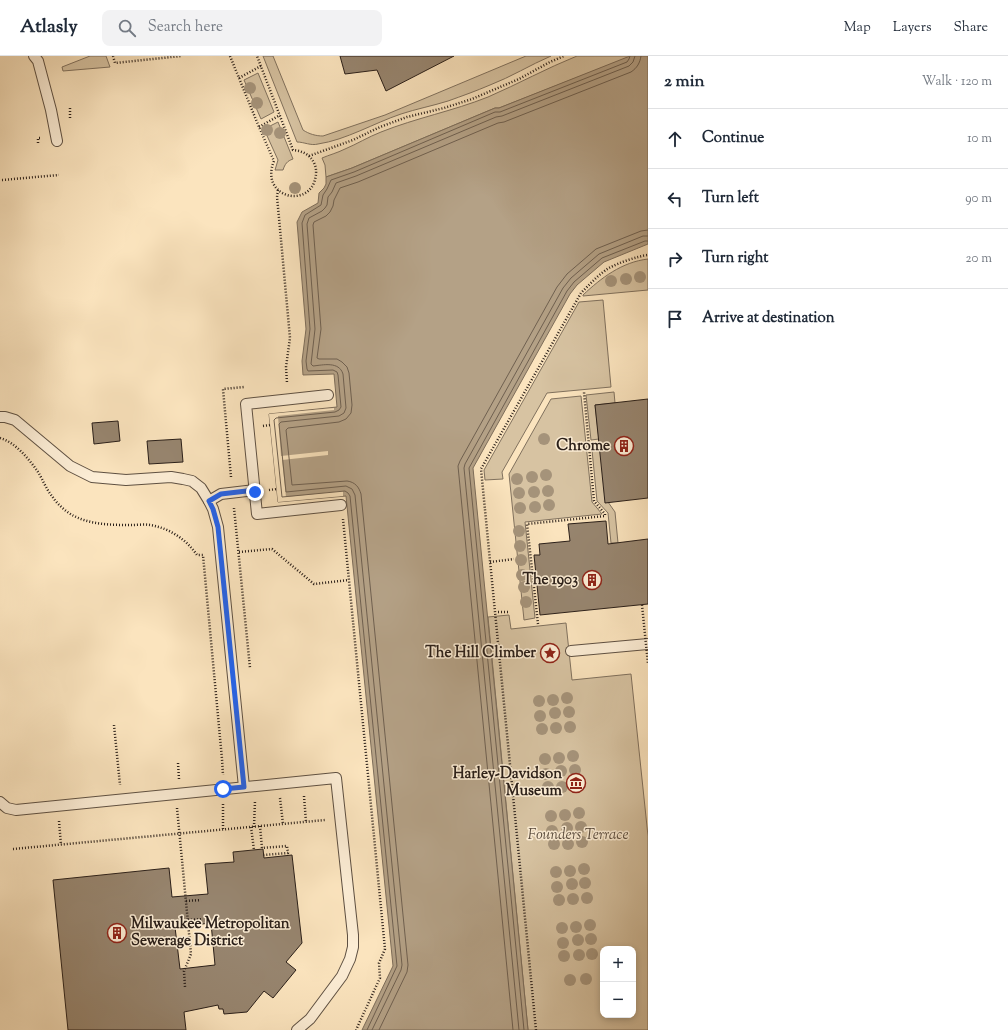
<!DOCTYPE html>
<html lang="en">
<head>
<meta charset="utf-8">
<style>
	:root { --surface:#fff; --page:#f2f2f3; --text:#1f2937; --muted:#747a83; --line:#e0e1e3 }
	body { margin:0; font-family:"Sorts Mill Goudy",serif; background:var(--page); color:var(--text) }
	.controls { position:absolute; right:12px; bottom:12px; display:grid; overflow:hidden; border-radius:8px; box-shadow:0 2px 6px #0003 }
	.controls button { width:36px; height:36px; display:grid; place-items:center; padding:0; border:0; border-bottom:1px solid var(--line); background:var(--surface); color:var(--text); font:20px sans-serif }
	.stop { position:absolute; width:12px; height:12px; margin:-9px; border:3px solid #2563eb; border-radius:50%; background:#fff }
	.stop.end { background:#2563eb; border-color:#fff; box-shadow:0 1px 4px #0008 }
	.list { margin:0; padding:0; list-style:none }
	h2 { display:flex; justify-content:space-between; align-items:center; height:52px; margin:0; padding:0 16px; font-size:17px }
	h2 small { font-size:13px; font-weight:400; color:var(--muted) }
	.list li { display:grid; grid-template-columns:26px 1fr auto; gap:12px; align-items:center; box-sizing:border-box; height:60px; padding:0 16px; border-top:1px solid var(--line) }
	.list b { display:block; font-size:15px; white-space:nowrap }
	.list em { font-size:13px; font-style:normal; color:var(--muted) }
	.icon { flex:none; width:22px; height:22px; fill:none; stroke:currentColor; stroke-width:2; stroke-linecap:round; stroke-linejoin:round }
	.map { position:relative; flex:none; width:648px; height:974px; overflow:hidden }
	header { display:flex; align-items:center; gap:24px; box-sizing:border-box; height:56px; padding:0 20px; background:var(--surface); border-bottom:1px solid var(--line) }
	header strong { font-size:19px }
	nav { display:flex; gap:22px; margin-inline-start:auto; font-size:14px }
	.search { width:280px; height:36px; background:var(--page); display:flex; align-items:center; gap:10px; box-sizing:border-box; padding:0 14px; border-radius:8px; color:var(--muted); font-size:15px }
	main { display:flex }
	aside { flex:1; background:var(--surface) }
	.map>svg:first-child { display:block }
	.green { fill:#d7c3a2; stroke:#80715e; fill-rule:evenodd }
	.water { fill:#b4a186; stroke:#7d6d5a }
	.pier { fill:#fbe4be }
	.lines { fill:none; stroke-linecap:round; stroke-linejoin:round }
	.shore { stroke:#6f6050; stroke-width:1 }
	.building { fill:#97856f; stroke:#2a1f19; fill-rule:evenodd }
	.service-casing { stroke:#5e5042; stroke-width:12 }
	.path { stroke:#2a1f19; stroke-width:2.5; stroke-dasharray:1 2; stroke-linecap:butt }
	.service { stroke:#fcedd5; stroke-width:10 }
	.path-bridge { stroke:#2a1f19; stroke-width:2.5; stroke-dasharray:1 2; stroke-linecap:butt }
	.tree { fill:#a5937a }
	.route { stroke:#2563eb; stroke-width:5 }
	.labels { text-anchor:middle; dominant-baseline:central; stroke-width:3; stroke-linejoin:round; paint-order:stroke }
	.poi-label { font-size:15px; font-weight:bold; fill:#2a1f19; stroke:#fcedd5; text-anchor:end }
	.park-label { font-size:15px; font-style:italic; fill:#5e5042; stroke:#fcedd5 }
</style>
</head>
<body>
<header>
<strong>Atlasly</strong>
<div class="search"><svg class="icon" aria-label="search" viewBox="0 0 24 24"><circle cx="10" cy="10" r="6"/><path d="M15 15l6 6"/></svg>Search here</div>
<nav><a>Map</a><a>Layers</a><a>Share</a></nav>
</header>
<main>
<div class="map">
<svg width="648" height="974" viewBox="0 0 648 974">
	<rect width="100%" height="100%" fill="#fbe4be"/>
	<filter id="stains"><feTurbulence type="fractalNoise" baseFrequency=".005" numOctaves="4"/><feColorMatrix values="0 0 0 0 .2 0 0 0 0 .09 0 0 0 0 .02 0 0 0 .5 -.17"/></filter>
	<radialGradient id="worn" r=".72"><stop offset=".6" stop-color="#630" stop-opacity="0"/><stop offset="1" stop-color="#630" stop-opacity=".3"/></radialGradient>
	<g class="green">
		<path d="M90 0H106L110 11 63 15 62 11Z"/>
		<path d="M263 0H273L303 74C309 78 316 80 323 80L385 59 526 0H551C530 9 511 21 490 29 476 35 462 40 448 45 432 50 416 53 401 58 374 67 346 84 318 88 311 90 304 86 297 86Z"/>
		<path d="M577 0H632L499 52H495L352 112 326 121 325 109 322 102C329 99 337 97 345 93 357 88 368 81 381 76 416 62 453 55 488 41 518 28 547 12 577 0Z"/>
		<path d="M258 17 274 56 261 63 244 24Z"/>
		<path d="M278 66 293 103C287 105 285 108 283 114H275L278 104 264 73Z"/>
		<path d="M648 203V234L583 240V239C601 222 622 206 648 203Z"/>
		<path d="M603 244 611 331 547 337 502 416 503 423 485 424 484 414 579 246Z"/>
		<path d="M614 336 615 347 595 349 599 383 591 384 586 339Z"/>
		<path d="M581 340 592 446 602 458 525 466 535 562 524 564 509 418 551 343Z"/>
		<path d="M600 393 608 446 615 456 618 487H611L608 457 597 445 592 394Z"/>
		<path d="M509 559 511 573 566 567 572 624 631 618 648 780V974H528L488 561ZM603 893H633V959H603Z"/>
	</g>
	<path class="water" d="M630 0H648V188L604 206 577 229 570 238 473 412 528 974H362L393 910 346 440 278 446 269 358 337 351 334 318 303 319 302 305 306 273 297 166 302 156 318 147 319 137 324 132 326 128V121L352 112 495 52H499Z"/>
	<path class="pier" d="M334 352V354L278 360 281 400 328 395V399L282 404 286 441 343 435V440L278 446 269 358Z"/>
	<g class="lines">
		<g class="shore">
			<path d="M367 974 397 910 350 440 348 437 345 435 282 441 274 364 276 362 335 356 339 354 341 351 338 319 337 316 333 314 308 315 307 313 306 305 310 273 302 167 305 159 321 149 323 139 327 133 331 124 354 116 495 56H500L627 6 629 3 630 0"/>
			<path d="M372 974 401 914 402 909 355 439 352 433 346 430 286 436 279 368 281 366 339 360 344 357 346 352 343 318C339 305 323 309 313 310L311 308 315 273 307 168 309 162 322 155 325 152 327 149 328 141 332 136 336 127 356 120 496 61 502 60 629 10 633 6 635 0"/>
			<path d="M379 974 407 916 408 909 361 438C359 431 355 426 347 425L292 429 286 374 288 372 339 366 346 363 351 357 352 349 349 317 347 311 342 306 337 303H319L317 302 321 273 313 169 314 166 326 160 330 156 333 150 334 144 340 132 358 126 498 67 504 66 631 16C637 12 640 7 641 0"/>
			<path d="M513 974 458 410 460 405 557 231 567 218 596 193 641 175 648 174"/>
			<path d="M519 974 464 412 465 408 563 232 571 222 599 198 643 180H648"/>
			<path d="M524 974 469 412 567 235 574 226 602 202 645 185H648"/>
		</g>
	</g>
	<g class="building">
		<path d="M340 0H454L386 35 377 14 345 18Z"/>
		<path d="M648 343V442L605 447 595 349Z"/>
		<path d="M118 365 120 385 94 388 92 367Z"/>
		<path d="M181 383 183 406 149 408 147 385Z"/>
		<path d="M606 465 608 488 648 483V548L540 559 534 499H540L539 488 570 485 568 468Z"/>
		<path d="M263 793 264 802 292 799 302 887 286 906 296 914 273 942 264 935 247 956 224 958 223 953H219L218 949 184 956 186 974H68L53 824 169 812 172 841 208 838 205 808 234 806 233 796ZM211 867 215 909 180 913 175 871Z"/>
	</g>
	<g class="lines">
		<defs>
			<g id="service">
				<path d="M34 0 38 5 51 54 57 85"/>
				<path d="M328 339 246 348 257 458 341 449"/>
				<path d="M0 361H5L15 364 70 410 92 421 126 424 171 421 183 423 192 425 201 432 209 445 213 453 218 471 244 731"/>
				<path d="M209 445 221 438 255 434"/>
				<path d="M571 595 648 588"/>
				<path d="M0 746 7 752 16 754 336 722 353 879V891L350 903 342 920 310 963 297 974"/>
			</g>
		</defs>
		<use href="#service" class="service-casing"/>
		<g class="path">
			<path d="M113 0 115 7 181 0"/>
			<path d="M230 0 259 71 274 105C260 139 303 152 314 127 316 121 317 115 315 109 311 99 303 95 293 94L257 0"/>
			<path d="M239 22 261 10"/>
			<path d="M70 52V63"/>
			<path d="M259 71 280 59"/>
			<path d="M38 87V82H41"/>
			<path d="M309 100 353 84 380 71 407 61 444 52 472 43 519 23 550 6 564 0"/>
			<path d="M2 124 59 119"/>
			<path d="M278 134 277 141 279 162 290 282 286 311 287 327"/>
			<path d="M263 370 270 369"/>
			<path d="M0 382C15 386 29 403 38 416 43 424 46 433 52 440 57 448 66 456 74 460 92 469 112 469 131 469 137 469 144 468 150 469 169 472 186 483 197 499H203L222 703 223 719"/>
			<path d="M231 421 223 333 244 331"/>
			<path d="M269 434 277 433"/>
			<path d="M234 452 250 612"/>
			<path d="M343 463 385 893 379 907 380 922 356 974"/>
			<path d="M239 496 272 493 314 528 349 524"/>
			<path d="M490 506 514 503"/>
			<path d="M498 556H510"/>
			<path d="M538 568 527 468 605 460V458L594 445 584 336"/>
			<path d="M114 669 120 729"/>
			<path d="M178 707 179 723"/>
			<path d="M304 740 306 766"/>
			<path d="M280 742 283 768"/>
			<path d="M223 748V774"/>
			<path d="M177 752 191 898 184 915 185 931"/>
			<path d="M59 765 61 789"/>
			<path d="M260 770 262 792 287 790 288 797 263 799"/>
			<path d="M251 771 254 794"/>
			<path d="M254 771 255 745"/>
			<path d="M13 793 325 764"/>
			<path d="M186 845 201 844"/>
			<path d="M188 864 203 863"/>
			<path d="M536 974 481 413 581 237C590 228 599 218 609 212 618 207 638 200 648 199"/>
		</g>
		<use href="#service" class="service"/>
		<path class="path-bridge" d="M642 549 648 608"/>
	</g>
	<g class="tree">
		<circle cx="250" cy="32" r="6"/>
		<circle cx="257" cy="47" r="6"/>
		<circle cx="267" cy="74" r="6"/>
		<circle cx="280" cy="77" r="6"/>
		<circle cx="295" cy="132" r="6"/>
		<circle cx="640" cy="221" r="6"/>
		<circle cx="626" cy="223" r="6"/>
		<circle cx="611" cy="225" r="6"/>
		<circle cx="544" cy="383" r="6"/>
		<circle cx="546" cy="419" r="6"/>
		<circle cx="532" cy="421" r="6"/>
		<circle cx="517" cy="423" r="6"/>
		<circle cx="548" cy="435" r="6"/>
		<circle cx="534" cy="436" r="6"/>
		<circle cx="519" cy="437" r="6"/>
		<circle cx="549" cy="449" r="6"/>
		<circle cx="535" cy="451" r="6"/>
		<circle cx="520" cy="452" r="6"/>
		<circle cx="519" cy="475" r="6"/>
		<circle cx="520" cy="490" r="6"/>
		<circle cx="521" cy="504" r="6"/>
		<circle cx="522" cy="519" r="6"/>
		<circle cx="524" cy="531" r="6"/>
		<circle cx="526" cy="546" r="6"/>
		<circle cx="567" cy="642" r="6"/>
		<circle cx="553" cy="644" r="6"/>
		<circle cx="539" cy="645" r="6"/>
		<circle cx="569" cy="656" r="6"/>
		<circle cx="555" cy="657" r="6"/>
		<circle cx="540" cy="660" r="6"/>
		<circle cx="570" cy="671" r="6"/>
		<circle cx="556" cy="672" r="6"/>
		<circle cx="542" cy="673" r="6"/>
		<circle cx="573" cy="700" r="6"/>
		<circle cx="559" cy="702" r="6"/>
		<circle cx="545" cy="703" r="6"/>
		<circle cx="575" cy="714" r="6"/>
		<circle cx="561" cy="715" r="6"/>
		<circle cx="546" cy="718" r="6"/>
		<circle cx="576" cy="729" r="6"/>
		<circle cx="548" cy="731" r="6"/>
		<circle cx="562" cy="731" r="6"/>
		<circle cx="579" cy="757" r="6"/>
		<circle cx="565" cy="759" r="6"/>
		<circle cx="551" cy="760" r="6"/>
		<circle cx="581" cy="771" r="6"/>
		<circle cx="567" cy="772" r="6"/>
		<circle cx="552" cy="775" r="6"/>
		<circle cx="582" cy="786" r="6"/>
		<circle cx="554" cy="788" r="6"/>
		<circle cx="568" cy="788" r="6"/>
		<circle cx="584" cy="813" r="6"/>
		<circle cx="570" cy="815" r="6"/>
		<circle cx="556" cy="816" r="6"/>
		<circle cx="585" cy="827" r="6"/>
		<circle cx="572" cy="828" r="6"/>
		<circle cx="557" cy="831" r="6"/>
		<circle cx="587" cy="842" r="6"/>
		<circle cx="573" cy="843" r="6"/>
		<circle cx="559" cy="844" r="6"/>
		<circle cx="590" cy="869" r="6"/>
		<circle cx="576" cy="871" r="6"/>
		<circle cx="562" cy="872" r="6"/>
		<circle cx="591" cy="883" r="6"/>
		<circle cx="578" cy="884" r="6"/>
		<circle cx="563" cy="887" r="6"/>
		<circle cx="592" cy="898" r="6"/>
		<circle cx="579" cy="899" r="6"/>
		<circle cx="564" cy="900" r="6"/>
		<circle cx="586" cy="923" r="6"/>
		<circle cx="570" cy="924" r="6"/>
	</g>
	<g class="lines">
		<path class="route" d="M223 733 244 731 218 471 213 453 209 445 221 438 255 434V436"/>
	</g>
	<defs>
		<symbol id="building-ring" viewBox="-11 -11 22 22"><circle r="9.5" fill="#fcedd5" stroke="#8f2418" stroke-width="1.5"/><path d="M-4-6H4V6H1V3H-1V6H-4ZM-2.5-4.3h1.7v1.8h-1.7ZM.8-4.3h1.7v1.8H.8ZM-2.5-1h1.7V.8h-1.7ZM.8-1h1.7V.8H.8Z" fill="#8f2418"/></symbol>
		<symbol id="sight-ring" viewBox="-11 -11 22 22"><circle r="9.5" fill="#fcedd5" stroke="#8f2418" stroke-width="1.5"/><path d="M0-6L1.8-2.2L6-1.7L2.9 1.2L3.7 5.4L0 3.3L-3.7 5.4L-2.9 1.2L-6-1.7L-1.8-2.2Z" fill="#8f2418"/></symbol>
		<symbol id="museum-ring" viewBox="-11 -11 22 22"><circle r="9.5" fill="#fcedd5" stroke="#8f2418" stroke-width="1.5"/><path d="M0-6L6-3V-2H-6V-3ZM-5-1h2V3h-2ZM-1-1h2V3h-2ZM3-1h2V3H3ZM-6 4H6V6H-6Z" fill="#8f2418"/></symbol>
	</defs>
	<g fill-rule="evenodd">
		<use href="#building-ring" x="613" y="379" width="22" height="22"/>
		<use href="#building-ring" x="581" y="513" width="22" height="22"/>
		<use href="#sight-ring" x="539" y="586" width="22" height="22"/>
		<use href="#museum-ring" x="565" y="716" width="22" height="22"/>
		<use href="#building-ring" x="106" y="866" width="22" height="22"/>
	</g>
	<g class="labels">
		<g class="poi-label">
			<text x="610" y="390">Chrome</text>
			<text x="578" y="524">The 1903</text>
			<text x="536" y="597">The Hill Climber</text>
			<text x="562" y="718">Harley-Davidson<tspan x="562" dy="17">Museum</tspan></text>
			<text x="131" y="868" text-anchor="start">Milwaukee Metropolitan<tspan x="131" dy="17">Sewerage District</tspan></text>
		</g>
		<g class="park-label">
			<text x="578" y="779">Founders Terrace</text>
		</g>
	</g>
	<rect width="100%" height="100%" filter="url(#stains)"/>
	<rect width="100%" height="100%" fill="url(#worn)"/>
</svg>
<div class="controls">
<button>+</button>
<button>−</button>
</div>
<div class="stop" style="left:223px;top:733px"></div>
<div class="stop end" style="left:255px;top:436px"></div>
</div>
<aside>
<h2>2 min<small>Walk · 120 m</small></h2>
<ul class="list">
<li><svg class="icon" aria-label="ahead" viewBox="0 0 24 24"><path d="M12 20V5M6 11l6-6 6 6"/></svg><div><b>Continue</b></div><em>10 m</em></li>
<li><svg class="icon" aria-label="left" viewBox="0 0 24 24"><path d="M17 20v-9H6M10 6l-5 5 5 5"/></svg><div><b>Turn left</b></div><em>90 m</em></li>
<li><svg class="icon" aria-label="right" viewBox="0 0 24 24"><path d="M7 20v-9h11M14 6l5 5-5 5"/></svg><div><b>Turn right</b></div><em>20 m</em></li>
<li><svg class="icon" aria-label="arrive" viewBox="0 0 24 24"><path d="M6 21V4h12l-3 4 3 4H6"/></svg><div><b>Arrive at destination</b></div></li>
</ul>
</aside>
</main>
</body>
</html>
